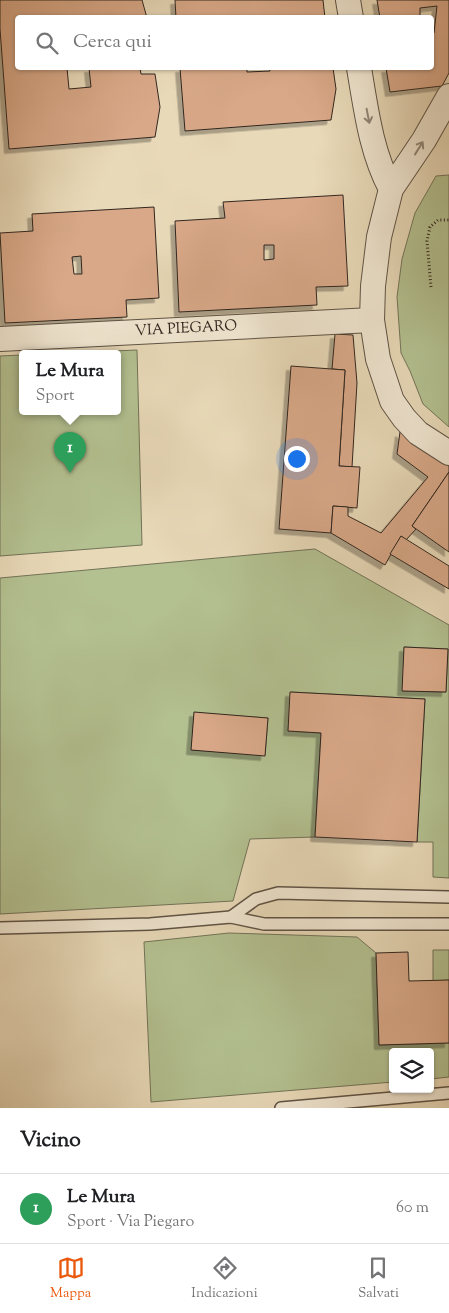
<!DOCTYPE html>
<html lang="it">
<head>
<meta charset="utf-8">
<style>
	:root { --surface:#fff; --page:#f6f6f6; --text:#202124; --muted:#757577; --line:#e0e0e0; --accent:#ea580c }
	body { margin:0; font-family:"Sorts Mill Goudy",serif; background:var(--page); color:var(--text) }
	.controls { position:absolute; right:15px; bottom:15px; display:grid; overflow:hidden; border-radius:5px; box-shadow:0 1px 4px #0004 }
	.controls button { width:45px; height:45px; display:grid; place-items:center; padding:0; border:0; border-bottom:1px solid var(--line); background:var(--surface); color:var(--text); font:25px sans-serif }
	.you { position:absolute; left:296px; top:458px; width:18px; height:18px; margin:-12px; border:4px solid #fff; border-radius:50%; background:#1a73e8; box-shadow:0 0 0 8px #1a73e833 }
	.badge { display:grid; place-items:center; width:32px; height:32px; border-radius:50%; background:var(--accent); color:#fff; font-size:16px; font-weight:700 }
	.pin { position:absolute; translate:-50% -41px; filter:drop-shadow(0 1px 2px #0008) }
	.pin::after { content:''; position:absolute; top:26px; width:18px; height:15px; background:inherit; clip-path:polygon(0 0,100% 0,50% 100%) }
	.popup { position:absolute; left:19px; top:350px; width:102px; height:65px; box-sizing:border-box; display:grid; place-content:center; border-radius:5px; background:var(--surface); filter:drop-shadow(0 1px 4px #0005); font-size:16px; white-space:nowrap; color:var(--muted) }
	.popup b { font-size:19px; color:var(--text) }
	.popup::after { content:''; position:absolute; left:50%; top:100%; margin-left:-10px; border:10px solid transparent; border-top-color:var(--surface) }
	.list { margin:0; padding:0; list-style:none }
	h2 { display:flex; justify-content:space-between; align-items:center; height:65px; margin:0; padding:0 20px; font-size:21px }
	h2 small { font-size:16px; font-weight:400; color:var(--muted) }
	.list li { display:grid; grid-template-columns:32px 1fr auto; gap:15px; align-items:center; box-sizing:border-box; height:70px; padding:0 20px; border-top:1px solid var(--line) }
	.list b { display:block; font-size:19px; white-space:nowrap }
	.list p { margin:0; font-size:16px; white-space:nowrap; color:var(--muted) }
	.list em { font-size:16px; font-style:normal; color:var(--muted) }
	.icon { flex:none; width:28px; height:28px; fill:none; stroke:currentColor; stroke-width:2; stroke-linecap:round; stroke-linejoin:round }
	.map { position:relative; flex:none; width:449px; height:1108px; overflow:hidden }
	.search { position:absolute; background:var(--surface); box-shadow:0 1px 4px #0004; left:15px; right:15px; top:15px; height:55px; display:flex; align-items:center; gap:12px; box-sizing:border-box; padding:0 18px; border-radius:5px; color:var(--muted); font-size:19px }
	.sheet { height:135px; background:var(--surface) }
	nav { display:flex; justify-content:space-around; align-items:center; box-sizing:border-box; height:70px; border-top:1px solid var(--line); background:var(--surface); font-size:14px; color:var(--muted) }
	nav a { display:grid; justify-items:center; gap:2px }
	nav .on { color:var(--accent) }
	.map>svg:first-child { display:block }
	.green { fill:#b3c090; stroke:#727358; fill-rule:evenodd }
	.building { fill:#d8a888; stroke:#31261f; fill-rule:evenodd; filter:url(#shadow) }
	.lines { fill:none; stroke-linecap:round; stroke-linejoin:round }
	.lane-casing { stroke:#5f5345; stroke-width:14 }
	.street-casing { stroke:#5f5345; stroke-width:26 }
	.path { stroke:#31261f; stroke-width:3; stroke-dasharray:1 2.5; stroke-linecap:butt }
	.lane { stroke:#f0e6d1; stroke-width:11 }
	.street { stroke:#f0e6d1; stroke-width:24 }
	.oneway { stroke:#908678 }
	.labels { text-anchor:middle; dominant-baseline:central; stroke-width:4; stroke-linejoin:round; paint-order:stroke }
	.street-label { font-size:15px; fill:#31261f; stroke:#f0e6d1 }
</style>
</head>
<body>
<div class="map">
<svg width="449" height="1108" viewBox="0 0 449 1108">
	<defs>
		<filter id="shadow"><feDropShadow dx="-4.5" dy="4.5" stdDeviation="0" flood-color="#0004"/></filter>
	</defs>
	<rect width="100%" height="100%" fill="#e8d9b8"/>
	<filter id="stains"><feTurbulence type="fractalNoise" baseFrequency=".004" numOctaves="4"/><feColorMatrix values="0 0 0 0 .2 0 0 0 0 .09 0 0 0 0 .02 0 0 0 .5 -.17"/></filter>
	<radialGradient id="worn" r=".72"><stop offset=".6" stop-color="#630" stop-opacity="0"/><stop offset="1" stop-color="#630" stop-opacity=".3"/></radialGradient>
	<g class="green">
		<path d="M449 175V427L423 404 410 371 401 353 397 297 402 259 415 213 436 176Z"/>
		<path d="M137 350 142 545 0 556V356L22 355V412H118V354H43Z"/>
		<path d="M315 549 449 625V878L433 877V842H417L425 699 291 692 288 731 321 733 315 837 250 839 233 901 0 914V578ZM404 647 448 649 446 692 403 691ZM194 713 268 718 265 755 192 750Z"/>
		<path d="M229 933 357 937 376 953 379 1045 449 1043V1077L430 1079V1052H393V1082L151 1102 144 942Z"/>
		<path d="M433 950H449V980L433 981Z"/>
	</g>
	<g class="building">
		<path d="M0 0H142L147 18H18V68H67L69 89 91 87 89 68H140L141 74H155L160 107 155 137 9 149 0 29Z"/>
		<path d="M175 0H323L325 18H176Z"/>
		<path d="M377 0H449V73L442 86 390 92 386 68H432V34L434 33 437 6 420 8V18H380Z"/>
		<path d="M180 68H247V72L270 71 269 68H333L336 89 331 120 185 131Z"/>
		<path d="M343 195 348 286 316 287 317 305 179 312 175 221 225 218 223 202ZM264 245H274V259L264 260Z"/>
		<path d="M154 207 159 298 126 300 127 317 5 323 0 233 33 231 32 214ZM81 256 82 274H74L72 257Z"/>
		<path d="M335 334 353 335 357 383 352 467 339 466 345 370 332 369Z"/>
		<path d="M291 366 345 370 339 466 360 467 357 508 333 506 331 533 279 529Z"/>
		<path d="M400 432 449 466V472L412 526 416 529 406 540 401 536 385 565 331 533 333 506 348 507V516L381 533 428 477 397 454Z"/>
		<path d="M449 472V552L412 526Z"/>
		<path d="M401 536 449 566V589L390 554Z"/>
		<path d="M404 647 448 649 446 692 402 691Z"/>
		<path d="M290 692 425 699 417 842 315 837 321 733 288 731Z"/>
		<path d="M194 712 268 718 265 756 191 750Z"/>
		<path d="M408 952 409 981 449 980V1043L379 1045 376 953Z"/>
	</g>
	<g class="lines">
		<defs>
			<g id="lane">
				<path d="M231 917 256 899 278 893 449 897"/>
				<path d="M0 928 150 924 231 917 264 924H449"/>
				<path d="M281 1108 449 1093"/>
			</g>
			<g id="street">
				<path d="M348 0 351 18"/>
				<path d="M359 68C366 109 371 152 391 189"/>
				<path d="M449 96 424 140 391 189 379 237 373 286 372 320 378 359 392 401 404 418 418 433 449 453"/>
				<path d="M0 339 372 320"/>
			</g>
		</defs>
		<use href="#lane" class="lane-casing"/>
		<use href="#street" class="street-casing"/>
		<path class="path" d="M431 287 427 241 430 227 438 220H449"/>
		<use href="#lane" class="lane"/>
		<use href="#street" class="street"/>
	</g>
	<defs><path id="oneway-shaft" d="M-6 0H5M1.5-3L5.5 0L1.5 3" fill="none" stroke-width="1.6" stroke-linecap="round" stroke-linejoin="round" transform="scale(1.25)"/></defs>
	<g class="oneway">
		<use href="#oneway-shaft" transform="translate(368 116) rotate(79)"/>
		<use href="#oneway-shaft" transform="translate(419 148) rotate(-58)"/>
	</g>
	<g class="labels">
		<g class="street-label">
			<text transform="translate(186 329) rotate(-3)">VIA PIEGARO</text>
		</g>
	</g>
	<rect width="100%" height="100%" filter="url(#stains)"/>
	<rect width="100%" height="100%" fill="url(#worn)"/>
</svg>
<div class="controls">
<button><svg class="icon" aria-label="layers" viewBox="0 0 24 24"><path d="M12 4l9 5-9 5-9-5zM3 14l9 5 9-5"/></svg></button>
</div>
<div class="you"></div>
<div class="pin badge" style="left:70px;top:473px;background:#2e9e5b">1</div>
<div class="popup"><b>Le Mura</b>Sport</div>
<div class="search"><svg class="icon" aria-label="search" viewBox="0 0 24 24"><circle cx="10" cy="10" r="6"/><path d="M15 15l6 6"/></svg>Cerca qui</div>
</div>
<section class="sheet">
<h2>Vicino<small></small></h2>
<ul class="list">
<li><span class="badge" style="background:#2e9e5b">1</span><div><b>Le Mura</b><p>Sport · Via Piegaro</p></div><em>60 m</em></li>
</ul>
</section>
<nav>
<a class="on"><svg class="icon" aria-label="map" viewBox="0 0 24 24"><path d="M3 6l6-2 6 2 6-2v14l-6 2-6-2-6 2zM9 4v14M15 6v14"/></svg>Mappa</a>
<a><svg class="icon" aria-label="directions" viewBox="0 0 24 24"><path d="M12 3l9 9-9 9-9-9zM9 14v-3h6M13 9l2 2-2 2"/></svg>Indicazioni</a>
<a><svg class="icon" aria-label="saved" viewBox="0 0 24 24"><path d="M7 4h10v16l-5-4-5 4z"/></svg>Salvati</a>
</nav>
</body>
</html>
